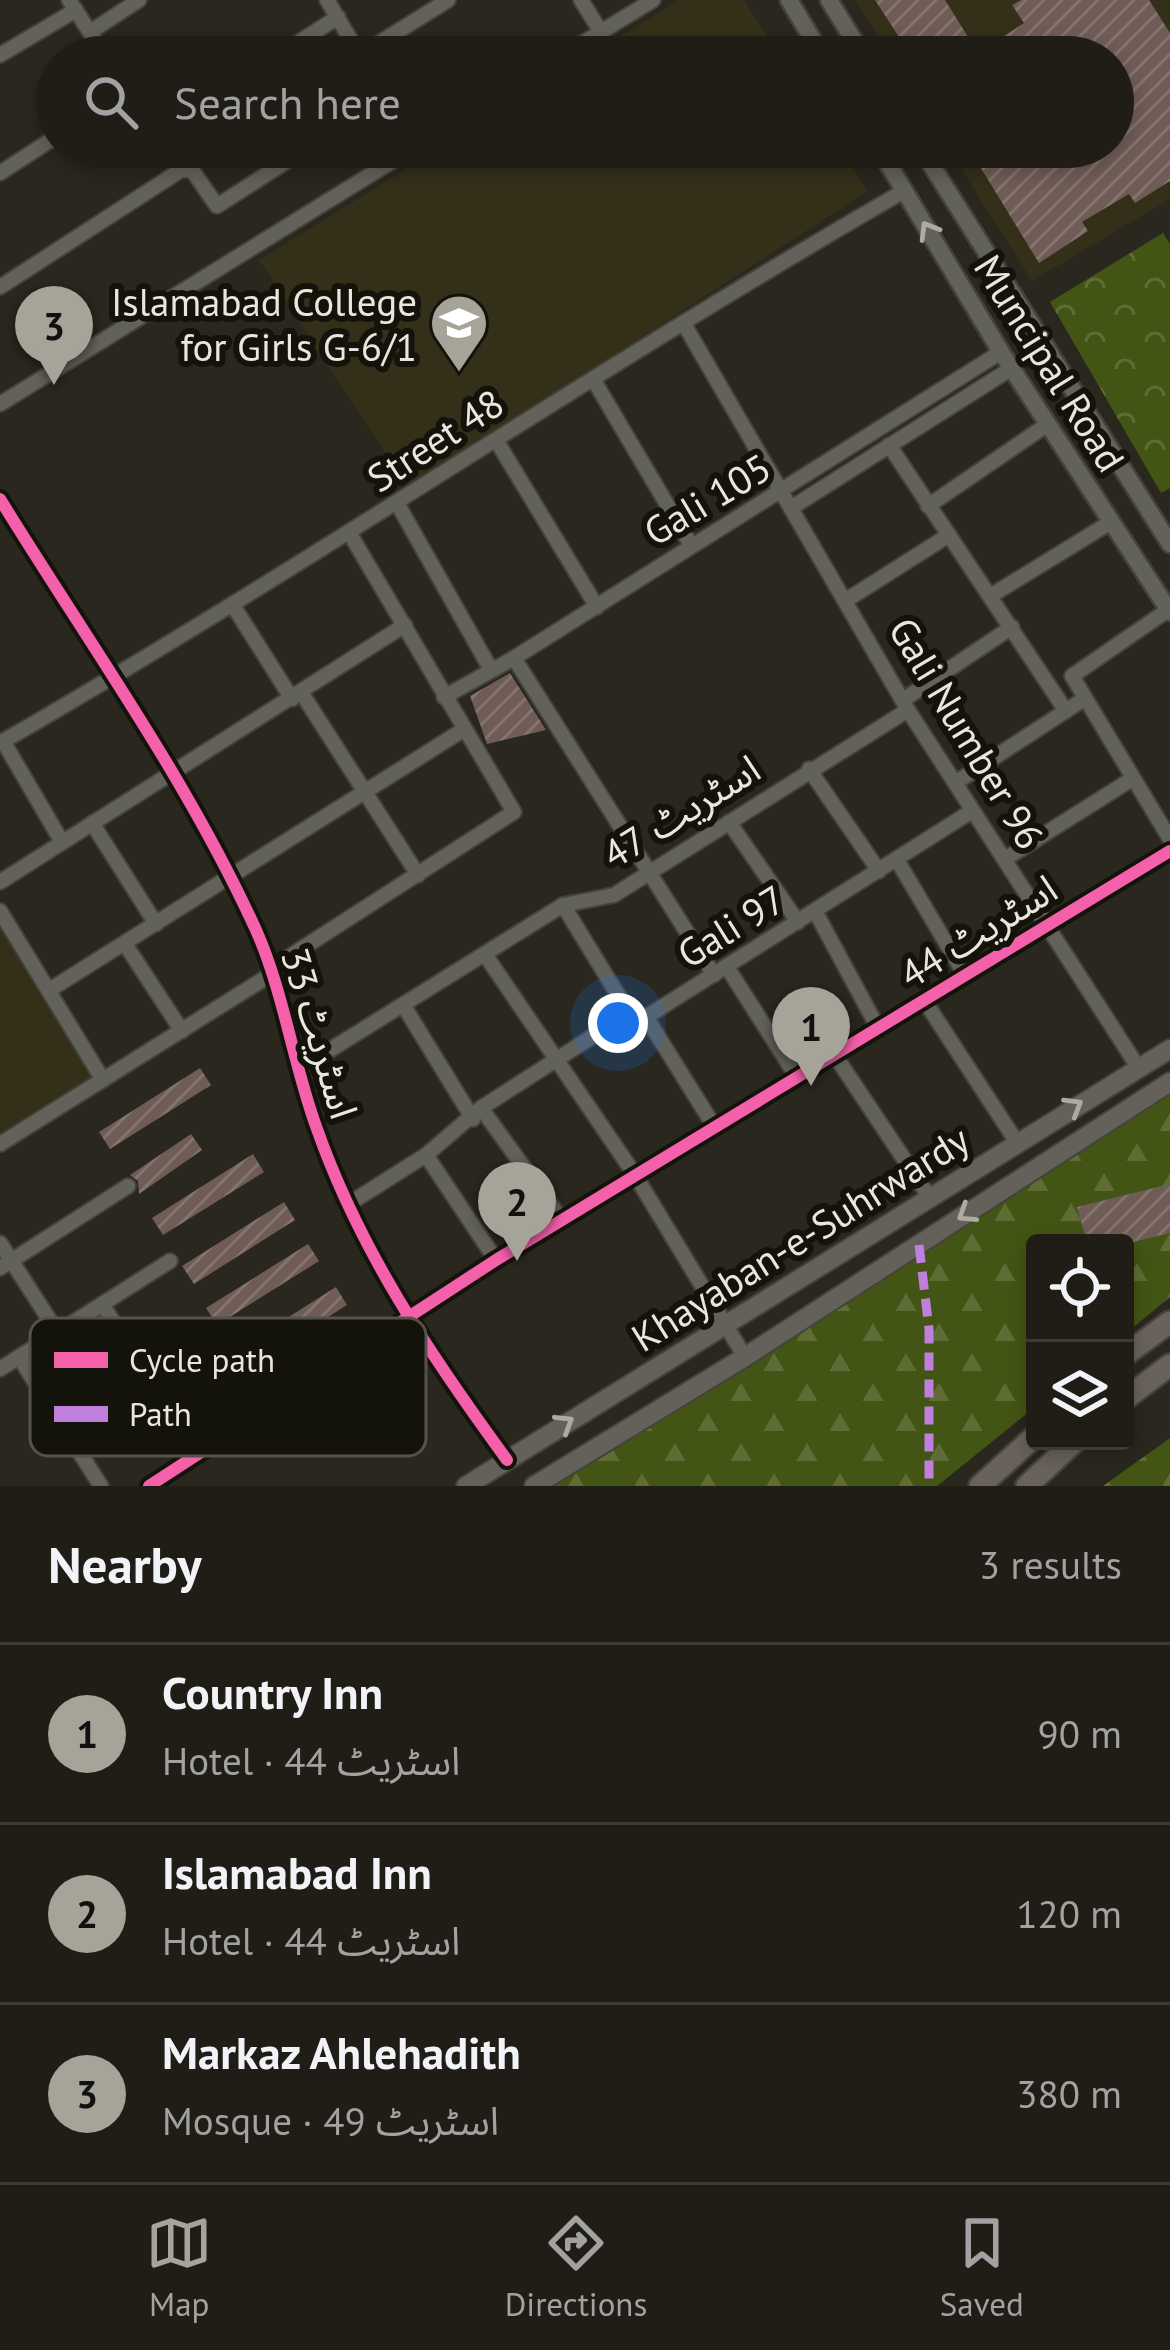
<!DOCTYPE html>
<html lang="en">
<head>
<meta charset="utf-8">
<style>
	:root { --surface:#1f1d16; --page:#2c2a23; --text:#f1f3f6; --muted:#a1a2a1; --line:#3c3b35; --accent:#a6a399 }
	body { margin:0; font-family:"PT Sans","Noto Sans Arabic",sans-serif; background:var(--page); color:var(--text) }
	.controls { position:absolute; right:36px; bottom:36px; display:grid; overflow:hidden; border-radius:12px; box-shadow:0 6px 18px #0003 }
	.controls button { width:108px; height:108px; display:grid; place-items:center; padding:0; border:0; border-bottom:3px solid var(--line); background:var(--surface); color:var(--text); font:60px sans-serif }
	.you { position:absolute; left:618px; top:1023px; width:42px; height:42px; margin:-30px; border:9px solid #fff; border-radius:50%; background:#1a73e8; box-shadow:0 0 0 18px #1a73e833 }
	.badge { display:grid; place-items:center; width:78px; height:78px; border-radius:50%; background:var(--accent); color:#111; font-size:39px; font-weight:700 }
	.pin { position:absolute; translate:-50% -99px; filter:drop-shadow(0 3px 6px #0008) }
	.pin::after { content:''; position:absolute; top:63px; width:42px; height:36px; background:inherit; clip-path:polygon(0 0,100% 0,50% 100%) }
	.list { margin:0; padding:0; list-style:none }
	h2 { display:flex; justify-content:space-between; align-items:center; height:156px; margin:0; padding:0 48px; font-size:51px }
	h2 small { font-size:39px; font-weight:400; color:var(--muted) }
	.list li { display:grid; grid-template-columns:78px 1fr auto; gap:36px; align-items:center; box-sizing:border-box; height:180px; padding:0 48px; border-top:3px solid var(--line) }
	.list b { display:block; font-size:45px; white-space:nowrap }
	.list p { margin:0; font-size:39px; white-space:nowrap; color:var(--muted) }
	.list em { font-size:39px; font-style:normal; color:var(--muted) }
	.icon { flex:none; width:66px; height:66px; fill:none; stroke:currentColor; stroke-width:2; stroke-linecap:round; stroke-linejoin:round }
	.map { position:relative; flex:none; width:1170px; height:1486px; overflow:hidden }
	.search { position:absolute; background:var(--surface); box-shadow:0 6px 18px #0003; left:36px; right:36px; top:36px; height:132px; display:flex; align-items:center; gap:30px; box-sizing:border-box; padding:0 42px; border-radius:66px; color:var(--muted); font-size:45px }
	.sheet { height:696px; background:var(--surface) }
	nav { display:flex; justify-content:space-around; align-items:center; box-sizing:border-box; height:168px; border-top:3px solid var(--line); background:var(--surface); font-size:33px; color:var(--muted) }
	nav a { display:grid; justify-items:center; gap:6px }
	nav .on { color:var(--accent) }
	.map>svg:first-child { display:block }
	.built { fill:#342f19 }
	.forest { fill:url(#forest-firs) }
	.park { fill:url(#park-crowns) }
	.building { fill:url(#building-hatch) }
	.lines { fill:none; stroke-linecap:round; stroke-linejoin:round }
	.minor-casing { stroke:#44433b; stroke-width:18 }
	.tertiary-casing { stroke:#44433b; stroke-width:21 }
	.secondary-casing { stroke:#44433b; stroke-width:22 }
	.trunk-casing { stroke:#44433b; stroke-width:26 }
	.minor { stroke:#62615a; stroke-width:14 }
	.tertiary { stroke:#62615a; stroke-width:16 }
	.secondary { stroke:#64615a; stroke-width:18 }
	.trunk { stroke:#68625a; stroke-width:21 }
	.quiet { stroke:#c07fdc; stroke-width:9; stroke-dasharray:18 9; stroke-linecap:butt }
	.cycleway-casing { stroke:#14130b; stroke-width:20 }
	.cycleway { stroke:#f560ab; stroke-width:12 }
	.oneway { stroke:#acaaa1 }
	.oneway2 { stroke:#adaaa1 }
	.labels { text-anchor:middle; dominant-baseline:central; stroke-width:12; stroke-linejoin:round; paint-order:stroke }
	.poi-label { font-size:39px; fill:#e9e6db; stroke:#14130b; text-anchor:end }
	.street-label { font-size:39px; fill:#e9e6db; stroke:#14130b }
	.key { fill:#14130b; stroke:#545249; stroke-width:3 }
	.key-label { font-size:33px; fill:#e9e6db }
</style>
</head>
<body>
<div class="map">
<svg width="1170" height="1486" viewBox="0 0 1170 1486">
	<defs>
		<pattern id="forest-firs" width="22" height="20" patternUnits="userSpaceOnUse" patternTransform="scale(3)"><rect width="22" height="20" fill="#435514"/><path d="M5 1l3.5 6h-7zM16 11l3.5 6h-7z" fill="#5e6d36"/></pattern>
		<pattern id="park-crowns" width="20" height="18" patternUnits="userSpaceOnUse" patternTransform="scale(3)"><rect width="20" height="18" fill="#435514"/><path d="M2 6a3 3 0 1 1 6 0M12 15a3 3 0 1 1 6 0" fill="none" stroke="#5e6d36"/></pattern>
		<pattern id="building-hatch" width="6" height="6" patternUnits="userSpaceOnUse" patternTransform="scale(3)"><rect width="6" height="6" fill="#705c56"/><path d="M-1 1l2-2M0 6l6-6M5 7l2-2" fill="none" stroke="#84736e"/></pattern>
	</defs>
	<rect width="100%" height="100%" fill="#29271e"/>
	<g class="built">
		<path d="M679 0H744L781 57H587Z"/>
		<path d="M855 0H1170V199L1032 281 947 147H1113V57H891Z"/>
		<path d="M441 147H839L868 191 408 488 259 260Z"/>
		<path d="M0 922 108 1082 0 1146Z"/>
	</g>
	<g class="forest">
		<path d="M1170 1093V1297L1125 1334V1243H1035V1407L937 1486H545Z"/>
		<path d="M1170 1438V1486H1103Z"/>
	</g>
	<path class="park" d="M1163 233 1170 244V488L1161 493 1050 302Z"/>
	<g class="building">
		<path d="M875 0H945L978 53 1024 23 1012 5 1021 0H1149L1170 33V181L1135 203 1129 194 1082 222 1088 231 1039 263 968 147H1113V57H912Z"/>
		<path d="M510 673 546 730 487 744 470 696Z"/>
		<path d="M200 1068 211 1085 110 1149 99 1132Z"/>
		<path d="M191 1134 202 1150 139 1194 138 1181 130 1175Z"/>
		<path d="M253 1154 264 1172 163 1235 152 1218Z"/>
		<path d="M1170 1184V1233L1129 1243H1087L1077 1207Z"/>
		<path d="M284 1202 295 1220 194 1284 182 1266Z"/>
		<path d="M308 1244 319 1261 217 1325 206 1308Z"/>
		<path d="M336 1287 347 1305 246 1369 235 1351Z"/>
	</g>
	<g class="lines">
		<defs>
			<g id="minor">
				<path d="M69 0 106 57"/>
				<path d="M327 0 361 57"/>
				<path d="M581 0 601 32"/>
				<path d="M90 32 139 0"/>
				<path d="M0 55 76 10"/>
				<path d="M360 55 448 0"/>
				<path d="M276 57 338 17"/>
				<path d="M560 57 653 0"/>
				<path d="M166 147 181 170H192L217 206 309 147"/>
				<path d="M0 173 57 136"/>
				<path d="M0 287 181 170"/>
				<path d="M684 324 908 710 1138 1067"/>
				<path d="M593 379 691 545"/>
				<path d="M0 404 415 147"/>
				<path d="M496 440 597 607"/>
				<path d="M889 445 1066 711"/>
				<path d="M0 499C88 642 186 777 256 930 284 993 293 1064 317 1129 360 1251 431 1356 507 1460"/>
				<path d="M397 503 490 668"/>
				<path d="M928 506 1048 424"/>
				<path d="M791 508 1012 368"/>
				<path d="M992 595 1111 522"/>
				<path d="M848 599 949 535"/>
				<path d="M234 607 292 699"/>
				<path d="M1168 610 1072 676 1170 839"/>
				<path d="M514 658 714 975"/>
				<path d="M301 692 418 875"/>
				<path d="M444 697 514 658 1001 352"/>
				<path d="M903 700 1012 627"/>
				<path d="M3 741 62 842"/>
				<path d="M0 743C306 567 598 367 904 191"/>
				<path d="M809 769 879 871"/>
				<path d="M955 783 1084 699"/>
				<path d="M729 822 798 922"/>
				<path d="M92 823 156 924"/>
				<path d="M1005 859 1132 779"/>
				<path d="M897 860 965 975"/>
				<path d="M0 882 405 625"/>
				<path d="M563 905 629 1013"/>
				<path d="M0 911 103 1080"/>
				<path d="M815 911 878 1028"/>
				<path d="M125 944 182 1031"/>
				<path d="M486 956 635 1175 745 1357"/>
				<path d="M727 967 797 1077"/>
				<path d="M270 969 514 812 350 534"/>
				<path d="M51 989 463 730"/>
				<path d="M924 1000 1016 1141"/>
				<path d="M405 1008 473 1119"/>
				<path d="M646 1017 714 1126"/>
				<path d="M834 1054 930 1198"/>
				<path d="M301 1068 563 905 614 895 908 710"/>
				<path d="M481 1108 562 1220"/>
				<path d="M0 1144 270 975"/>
				<path d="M426 1155 496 1260"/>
				<path d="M347 1205 426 1155 481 1108 629 1013 646 1017 972 811"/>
				<path d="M0 1243 58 1333"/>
				<path d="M0 1268 128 1186"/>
				<path d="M102 1304 169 1410 180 1403 209 1448"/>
				<path d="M19 1357 101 1486"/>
				<path d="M0 1369 170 1261"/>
				<path d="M149 1486 496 1260 1170 851"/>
			</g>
			<g id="tertiary">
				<path d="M789 0 823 57"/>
				<path d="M829 0 864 57"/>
				<path d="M878 147 1001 352 1170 612"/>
				<path d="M920 147 1170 544"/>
			</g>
			<g id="secondary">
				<path d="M466 1486 1170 1049"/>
				<path d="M534 1486 745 1357 1170 1082"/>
			</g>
			<g id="trunk">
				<path d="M1125 1355 1170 1322"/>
				<path d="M1125 1399 1170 1365"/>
				<path d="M980 1486 1035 1436"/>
				<path d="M1027 1486 1075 1441"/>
			</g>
		</defs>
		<use href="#minor" class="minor-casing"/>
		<use href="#tertiary" class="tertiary-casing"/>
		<use href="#secondary" class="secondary-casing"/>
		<use href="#trunk" class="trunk-casing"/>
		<use href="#minor" class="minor"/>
		<use href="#tertiary" class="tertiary"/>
		<use href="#secondary" class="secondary"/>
		<use href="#trunk" class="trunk"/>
		<path class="quiet" d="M919 1245 929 1329V1486"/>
		<defs>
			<g id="cycleway">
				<path d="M0 499C88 642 186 777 256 930 284 993 293 1064 317 1129 360 1251 431 1356 507 1460"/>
				<path d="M149 1486 496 1260 1170 851"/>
			</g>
		</defs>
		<use href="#cycleway" class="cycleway-casing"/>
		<use href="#cycleway" class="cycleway"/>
	</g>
	<defs><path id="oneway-chevron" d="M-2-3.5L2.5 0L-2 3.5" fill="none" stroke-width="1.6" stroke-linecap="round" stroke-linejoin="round" transform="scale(3)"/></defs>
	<use class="oneway" href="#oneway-chevron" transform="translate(928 230) rotate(-121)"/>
	<g class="oneway2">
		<use href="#oneway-chevron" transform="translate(1074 1106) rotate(-31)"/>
		<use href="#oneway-chevron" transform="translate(966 1214) rotate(147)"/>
		<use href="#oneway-chevron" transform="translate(565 1423) rotate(-32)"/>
	</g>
	<defs>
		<symbol id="university-pin" viewBox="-11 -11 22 30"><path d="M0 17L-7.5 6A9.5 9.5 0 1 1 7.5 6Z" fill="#a6a399" stroke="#14130b"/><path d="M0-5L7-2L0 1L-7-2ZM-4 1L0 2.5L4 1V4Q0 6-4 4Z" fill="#fff"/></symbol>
	</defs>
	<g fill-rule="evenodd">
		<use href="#university-pin" x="426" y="290" width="66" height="90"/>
	</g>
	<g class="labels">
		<g class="poi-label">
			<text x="417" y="301">Islamabad College<tspan x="417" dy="45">for Girls G-6/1</tspan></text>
		</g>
		<g class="street-label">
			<text transform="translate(1050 363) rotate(58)">Muncipal Road</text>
			<text transform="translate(435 440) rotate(-33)">Street 48</text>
			<text transform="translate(707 499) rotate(-31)">Gali 105</text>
			<text transform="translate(967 733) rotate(59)">Gali Number 96</text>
			<text transform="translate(681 811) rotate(-32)">اسٹریٹ 47</text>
			<text transform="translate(731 926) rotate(-32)">Gali 97</text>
			<text transform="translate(978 931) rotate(-32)">اسٹریٹ 44</text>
			<text transform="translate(320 1033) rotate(73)">اسٹریٹ 33</text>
			<text transform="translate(800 1238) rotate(-32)">Khayaban-e-Suhrwardy</text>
		</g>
	</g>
	<rect x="30" y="1318" width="396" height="138" rx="18" class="key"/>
	<rect x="54" y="1352" width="54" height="16" fill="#f560ab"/>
	<rect x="54" y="1406" width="54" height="16" fill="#c07fdc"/>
	<g class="key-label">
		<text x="129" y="1372">Cycle path</text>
		<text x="129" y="1426">Path</text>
	</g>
</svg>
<div class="controls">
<button><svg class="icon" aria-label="locate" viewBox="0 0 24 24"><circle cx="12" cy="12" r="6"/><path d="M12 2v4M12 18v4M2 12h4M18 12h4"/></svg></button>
<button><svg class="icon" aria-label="layers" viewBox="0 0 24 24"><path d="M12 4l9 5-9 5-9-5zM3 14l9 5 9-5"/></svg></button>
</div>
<div class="you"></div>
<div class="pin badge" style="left:811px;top:1086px">1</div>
<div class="pin badge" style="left:517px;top:1261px">2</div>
<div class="pin badge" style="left:54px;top:385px">3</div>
<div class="search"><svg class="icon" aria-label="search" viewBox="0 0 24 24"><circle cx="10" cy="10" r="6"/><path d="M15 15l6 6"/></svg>Search here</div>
</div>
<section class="sheet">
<h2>Nearby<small>3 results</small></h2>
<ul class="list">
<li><span class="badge">1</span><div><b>Country Inn</b><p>Hotel · اسٹریٹ 44</p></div><em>90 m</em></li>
<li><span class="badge">2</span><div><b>Islamabad Inn</b><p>Hotel · اسٹریٹ 44</p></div><em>120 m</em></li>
<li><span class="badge">3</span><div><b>Markaz Ahlehadith</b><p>Mosque · اسٹریٹ 49</p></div><em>380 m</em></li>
</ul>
</section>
<nav>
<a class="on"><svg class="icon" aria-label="map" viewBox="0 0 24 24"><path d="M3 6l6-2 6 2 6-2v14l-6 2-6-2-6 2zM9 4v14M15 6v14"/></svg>Map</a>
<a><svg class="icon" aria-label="directions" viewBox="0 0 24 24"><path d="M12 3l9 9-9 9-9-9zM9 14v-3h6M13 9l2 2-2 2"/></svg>Directions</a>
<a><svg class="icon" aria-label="saved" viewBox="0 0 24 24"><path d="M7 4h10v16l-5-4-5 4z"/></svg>Saved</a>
</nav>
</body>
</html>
